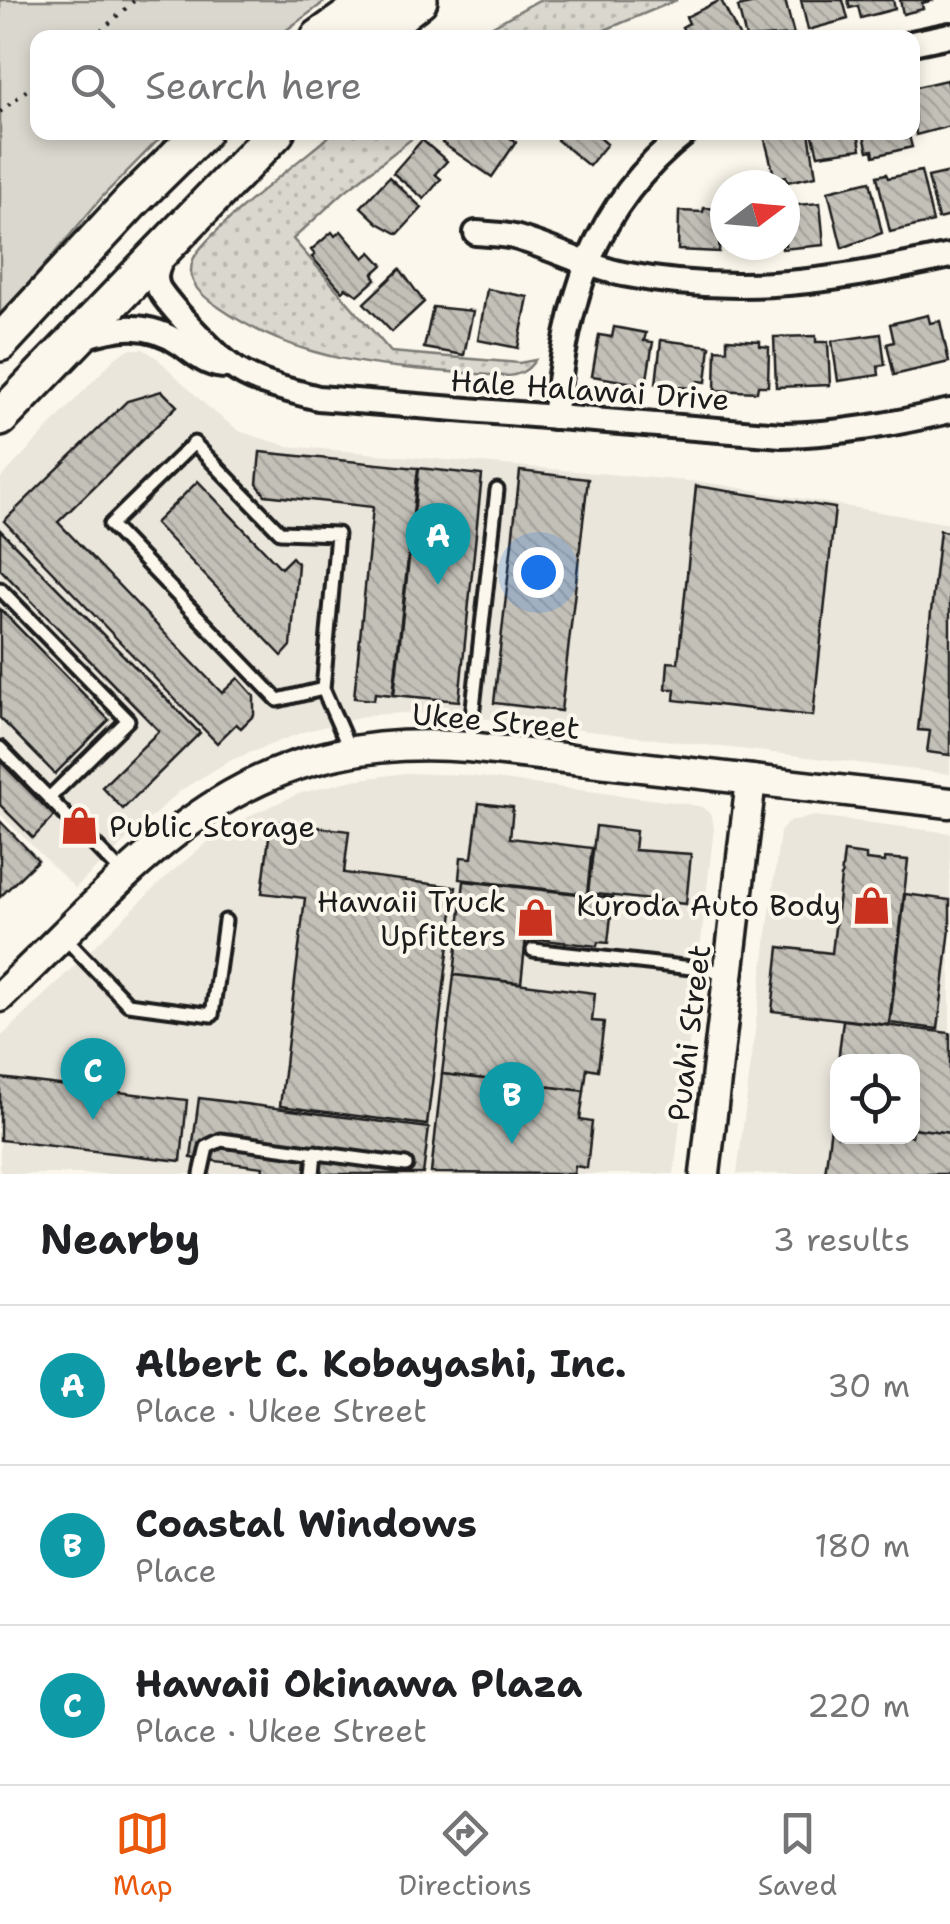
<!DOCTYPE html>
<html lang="en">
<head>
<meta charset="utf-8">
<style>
	:root { --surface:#fff; --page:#f6f6f6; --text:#202124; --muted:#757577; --line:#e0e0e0; --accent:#ea580c }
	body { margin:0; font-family:"Shantell Sans",sans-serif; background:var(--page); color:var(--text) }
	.controls { position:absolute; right:30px; bottom:30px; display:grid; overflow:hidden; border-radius:20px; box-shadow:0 5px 15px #0003 }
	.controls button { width:90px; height:90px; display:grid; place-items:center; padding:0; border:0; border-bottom:2px solid var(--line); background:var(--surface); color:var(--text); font:50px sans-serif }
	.compass { position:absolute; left:710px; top:170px; width:90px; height:90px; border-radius:50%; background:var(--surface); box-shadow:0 5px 15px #0003; rotate:74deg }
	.you { position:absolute; left:538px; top:572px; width:35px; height:35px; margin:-25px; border:8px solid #fff; border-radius:50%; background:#1a73e8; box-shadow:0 0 0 15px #1a73e833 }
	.badge { display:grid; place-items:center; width:65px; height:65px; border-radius:50%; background:var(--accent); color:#fff; font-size:32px; font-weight:700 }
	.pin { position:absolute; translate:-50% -82px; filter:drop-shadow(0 2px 5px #0008) }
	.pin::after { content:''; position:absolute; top:52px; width:35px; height:30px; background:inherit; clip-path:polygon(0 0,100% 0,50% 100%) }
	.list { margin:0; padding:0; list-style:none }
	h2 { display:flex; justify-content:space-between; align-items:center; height:130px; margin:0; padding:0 40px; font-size:42px }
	h2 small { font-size:32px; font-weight:400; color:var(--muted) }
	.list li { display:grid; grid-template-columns:65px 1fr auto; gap:30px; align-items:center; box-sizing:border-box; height:160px; padding:0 40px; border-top:2px solid var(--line) }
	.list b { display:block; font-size:38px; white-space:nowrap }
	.list p { margin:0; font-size:32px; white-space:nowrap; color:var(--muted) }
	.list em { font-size:32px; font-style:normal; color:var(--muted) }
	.icon { flex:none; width:55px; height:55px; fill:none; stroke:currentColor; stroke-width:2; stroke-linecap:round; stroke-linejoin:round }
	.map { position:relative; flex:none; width:950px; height:1174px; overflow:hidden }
	.search { position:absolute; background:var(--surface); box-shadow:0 5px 15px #0003; left:30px; right:30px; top:30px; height:110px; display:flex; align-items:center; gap:25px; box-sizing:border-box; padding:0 35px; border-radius:20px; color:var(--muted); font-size:38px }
	.sheet { height:610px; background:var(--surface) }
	nav { display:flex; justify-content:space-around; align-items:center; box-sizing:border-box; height:140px; border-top:2px solid var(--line); background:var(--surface); font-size:28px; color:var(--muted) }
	nav a { display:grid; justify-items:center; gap:5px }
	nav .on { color:var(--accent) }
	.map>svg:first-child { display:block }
	.built { fill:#eae6dc; fill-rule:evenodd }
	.grass { fill:url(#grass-dots); stroke:#7b7a75; stroke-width:2.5 }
	.park { fill:#dad7ce; stroke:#7b7a75; stroke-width:2.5 }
	.building { fill:url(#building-back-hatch); stroke:#1c1c1c; stroke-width:2.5 }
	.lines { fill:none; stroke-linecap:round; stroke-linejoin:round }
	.service-casing { stroke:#1c1c1c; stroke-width:19 }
	.minor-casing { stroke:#1c1c1c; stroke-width:30 }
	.tertiary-casing { stroke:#1c1c1c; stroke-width:35 }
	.primary-casing { stroke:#1c1c1c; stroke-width:42 }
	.path { stroke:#1c1c1c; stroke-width:4; stroke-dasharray:2.5 8; stroke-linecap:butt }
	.service { stroke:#fbf7ec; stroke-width:11 }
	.minor { stroke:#fbf7ec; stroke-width:22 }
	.tertiary { stroke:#fbf7ec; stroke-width:28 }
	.primary { stroke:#fbf7ec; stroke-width:35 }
	.labels { text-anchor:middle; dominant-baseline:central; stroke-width:8; stroke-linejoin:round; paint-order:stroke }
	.street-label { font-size:30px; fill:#1c1c1c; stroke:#fbf7ec }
	.poi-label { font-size:30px; fill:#1c1c1c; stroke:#fbf7ec; text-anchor:end }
</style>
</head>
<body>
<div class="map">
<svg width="950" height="1174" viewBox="0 0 950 1174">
	<defs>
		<pattern id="grass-dots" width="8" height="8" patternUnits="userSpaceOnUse" patternTransform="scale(2.5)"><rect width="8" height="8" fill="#dad7ce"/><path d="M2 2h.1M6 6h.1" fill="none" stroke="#bab8b0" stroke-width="1.8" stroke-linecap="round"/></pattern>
		<pattern id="building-back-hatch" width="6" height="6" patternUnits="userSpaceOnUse" patternTransform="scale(2.5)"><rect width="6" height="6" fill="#c3c0b8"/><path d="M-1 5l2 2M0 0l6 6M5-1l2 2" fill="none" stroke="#a7a49e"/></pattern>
	</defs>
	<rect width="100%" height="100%" fill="#fbf7ec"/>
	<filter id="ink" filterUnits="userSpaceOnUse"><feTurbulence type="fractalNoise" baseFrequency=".01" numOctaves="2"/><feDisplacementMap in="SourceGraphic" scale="20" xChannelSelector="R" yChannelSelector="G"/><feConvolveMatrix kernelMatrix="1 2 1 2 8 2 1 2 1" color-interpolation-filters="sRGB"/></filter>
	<g filter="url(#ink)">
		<g class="built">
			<path d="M129 349H143L157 358 210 409 241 432 287 446 710 483 950 524V774L488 719 404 713 371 715 303 732 229 761 181 790 75 888 0 814V479L115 358Z"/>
			<path d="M406 773 464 775 688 804 702 807 711 815 714 828 674 1174H0V1038L168 875 209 841 253 814 298 794 353 780Z"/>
			<path d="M816 816 950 833V1174H737L780 832 789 821ZM838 1062H912V1136H838Z"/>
		</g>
		<g class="grass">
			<path d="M539 0H677L588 37H473Z"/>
			<path d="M333 133H419L344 192 293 239 391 352 519 363 535 360C527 372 518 376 504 376 403 368 306 368 220 308 202 296 185 283 193 260 202 235 307 155 333 133Z"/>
		</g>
		<path class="park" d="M0 0H327L277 37 38 38V132L165 133 103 196 0 318Z"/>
		<g class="building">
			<path d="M721 0 740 38H688L682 27 689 23 686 17Z"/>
			<path d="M767 0H785L794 35 746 38 738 7Z"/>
			<path d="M801 0H843L848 19 808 30Z"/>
			<path d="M848 0H893L895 9 861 18 858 6 850 8Z"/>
			<path d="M900 0H934L922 3 923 9 903 14Z"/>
			<path d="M946 80 950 95V126L916 135 912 88Z"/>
			<path d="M449 132H502L516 142 492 177 442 143Z"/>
			<path d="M562 132H601L598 136 607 144 589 166 557 140Z"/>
			<path d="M763 132H809L816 176 787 182 786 176 775 179Z"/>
			<path d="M812 132H858L861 149 818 155Z"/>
			<path d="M863 132H908L912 147 874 156 873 150 868 151Z"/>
			<path d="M422 140 447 161 435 174 441 179 424 199 393 173Z"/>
			<path d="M921 171 933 222 890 232 877 176 886 174 888 178Z"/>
			<path d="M950 172V216L938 219 928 177Z"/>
			<path d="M389 177 422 208 398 234 378 223 361 207Z"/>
			<path d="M870 181 882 233 842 248 828 191Z"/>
			<path d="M820 203 824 245 782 249 781 245H785V206Z"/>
			<path d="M704 208 721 209 719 252 678 250 679 211 703 212Z"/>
			<path d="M341 231 364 258 371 252 383 265 373 274 376 279 358 295 346 288 342 291 312 257 315 255 311 250 332 232 335 236Z"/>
			<path d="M400 269 424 302 392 332 364 303Z"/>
			<path d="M487 289 528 297 518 348 478 340Z"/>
			<path d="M433 307 473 311 464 355 424 348Z"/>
			<path d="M928 315 930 323 940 321 949 362 894 375 887 344 894 342 890 324Z"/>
			<path d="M614 327 646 333 644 341 653 342 646 385 592 376 599 335 612 337Z"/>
			<path d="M881 334 885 365 878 366 879 375 838 381 832 341Z"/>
			<path d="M816 336V342H828L830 385 776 387 774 337Z"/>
			<path d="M727 339 760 341V346L769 347 768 386H758L757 392 715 390 716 349 727 350Z"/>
			<path d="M661 340 710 346 706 382 698 381 697 389 656 384Z"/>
			<path d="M162 391 177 406 58 522 222 693 238 678 254 696V715L241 728 236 724 217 743 4 521 127 401Z"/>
			<path d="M260 452 418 468 393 695 375 693 374 700 354 698 373 507 265 495 257 484Z"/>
			<path d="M419 468 482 475 459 701 394 695Z"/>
			<path d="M520 471 588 479 561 711 494 703Z"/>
			<path d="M198 481 281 568 292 557 298 564 291 646 282 656 155 523Z"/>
			<path d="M696 486 835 508 813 716 674 700 675 689H666L668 662 678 663Z"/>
			<path d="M0 530 200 733 123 809 102 787 159 731 0 569Z"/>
			<path d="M940 530 950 533V755L927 752 930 731 918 730Z"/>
			<path d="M0 609 109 720 55 774 0 718Z"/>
			<path d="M0 761 54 816 33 838 0 805Z"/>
			<path d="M479 803 513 807 510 838 592 848 587 894 459 879 461 857 472 858Z"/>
			<path d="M0 821 38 860 0 897Z"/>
			<path d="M271 821 349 831 344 873 456 887 427 1125 280 1106 305 898 262 893Z"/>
			<path d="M596 826 636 831 634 850 691 854 686 904 588 893Z"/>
			<path d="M844 852 866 855V860L885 862V858L908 860 889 1025 772 1011 779 947 832 953Z"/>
			<path d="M464 881 613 898 608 943 598 942 597 946 526 938 521 983 454 975Z"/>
			<path d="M905 894 950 900V929L938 1029 890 1023Z"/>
			<path d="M454 975 595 993 592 1021 604 1022 598 1070 587 1068 584 1091 442 1074Z"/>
			<path d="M843 1020 950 1033V1133L912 1128V1062H838Z"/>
			<path d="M442 1074 584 1091 580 1120 592 1122 587 1168 575 1166 574 1174 431 1173Z"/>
			<path d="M0 1078 187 1100 181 1161 0 1140Z"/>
			<path d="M199 1098 429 1128 423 1174H262L263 1167 191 1158Z"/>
			<path d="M832 1118 838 1119V1136H912V1128L950 1133V1174H825Z"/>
		</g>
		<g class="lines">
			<defs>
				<g id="service">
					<path d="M0 589 128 720 49 798"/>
					<path d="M323 689 278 700 110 525 194 443 280 532 337 534 323 689 350 750"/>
					<path d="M469 744 497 490"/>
					<path d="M0 748 125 876"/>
					<path d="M63 936 128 1004 212 1015 225 921"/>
					<path d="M533 950 727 972"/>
					<path d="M201 1174 207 1147 221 1140 406 1165"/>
					<path d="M313 1174 315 1152"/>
				</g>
				<g id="minor">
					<path d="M912 43 950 35"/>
					<path d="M476 233C488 234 502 234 514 237 551 247 585 266 623 274 739 297 837 281 950 256"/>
					<path d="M163 255C159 265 154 273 157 284 160 298 217 355 230 365 254 384 290 390 318 398L782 435C840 434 894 424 950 411"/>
					<path d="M81 338C117 326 148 321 181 344 198 356 208 367 230 366"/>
					<path d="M554 417C569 300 589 209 687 132"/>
				</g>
				<g id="tertiary">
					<path d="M0 997C150 853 240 729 469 747L950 803"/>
					<path d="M705 1174 751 780"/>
				</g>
				<g id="primary">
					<path d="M319 38 372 0"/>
					<path d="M370 38 419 0"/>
					<path d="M0 343 131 202 202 132"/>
					<path d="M0 418 276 132"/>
				</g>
			</defs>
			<use href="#service" class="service-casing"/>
			<use href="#minor" class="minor-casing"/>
			<use href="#tertiary" class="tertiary-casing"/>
			<use href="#primary" class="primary-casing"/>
			<g class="path">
				<path d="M93 38 135 0"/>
				<path d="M0 112 38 81"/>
			</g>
			<use href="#service" class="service"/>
			<use href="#minor" class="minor"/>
			<use href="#tertiary" class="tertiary"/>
			<use href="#primary" class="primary"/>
		</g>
	</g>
	<defs>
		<symbol id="shop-bare" viewBox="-9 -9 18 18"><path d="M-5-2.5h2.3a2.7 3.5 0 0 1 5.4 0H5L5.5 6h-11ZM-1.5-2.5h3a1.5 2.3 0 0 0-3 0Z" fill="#c8321e" stroke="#fbf7ec" stroke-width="2.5" paint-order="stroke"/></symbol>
	</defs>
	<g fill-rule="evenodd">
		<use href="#shop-bare" x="52" y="798" width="55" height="55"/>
		<use href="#shop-bare" x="844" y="878" width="55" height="55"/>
		<use href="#shop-bare" x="508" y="890" width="55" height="55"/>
	</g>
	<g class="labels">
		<g class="street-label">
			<text transform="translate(590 390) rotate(4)">Hale Halawai Drive</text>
			<text transform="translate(496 721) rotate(5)">Ukee Street</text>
			<text transform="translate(689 1033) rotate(-83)">Puahi Street</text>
		</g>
		<g class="poi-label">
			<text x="109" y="826" text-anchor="start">Public Storage</text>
			<text x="506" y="901">Hawaii Truck<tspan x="506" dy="34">Upfitters</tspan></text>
			<text x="841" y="905">Kuroda Auto Body</text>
		</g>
	</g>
</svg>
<div class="controls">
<button><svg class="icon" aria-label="locate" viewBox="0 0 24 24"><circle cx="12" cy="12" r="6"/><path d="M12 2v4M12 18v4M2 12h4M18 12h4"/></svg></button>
</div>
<svg class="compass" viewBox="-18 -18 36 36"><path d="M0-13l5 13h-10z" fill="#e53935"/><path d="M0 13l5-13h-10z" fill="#757577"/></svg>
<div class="you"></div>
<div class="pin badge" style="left:438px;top:585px;background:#0f9aa8">A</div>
<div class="pin badge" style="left:512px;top:1144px;background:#0f9aa8">B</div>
<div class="pin badge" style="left:93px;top:1120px;background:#0f9aa8">C</div>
<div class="search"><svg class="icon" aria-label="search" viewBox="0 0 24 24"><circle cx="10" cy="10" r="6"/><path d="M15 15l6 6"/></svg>Search here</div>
</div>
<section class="sheet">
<h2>Nearby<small>3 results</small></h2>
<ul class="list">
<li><span class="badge" style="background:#0f9aa8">A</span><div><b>Albert C. Kobayashi, Inc.</b><p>Place · Ukee Street</p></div><em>30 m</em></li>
<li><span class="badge" style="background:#0f9aa8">B</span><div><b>Coastal Windows</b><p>Place</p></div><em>180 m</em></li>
<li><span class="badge" style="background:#0f9aa8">C</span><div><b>Hawaii Okinawa Plaza</b><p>Place · Ukee Street</p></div><em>220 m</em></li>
</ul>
</section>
<nav>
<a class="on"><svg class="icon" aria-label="map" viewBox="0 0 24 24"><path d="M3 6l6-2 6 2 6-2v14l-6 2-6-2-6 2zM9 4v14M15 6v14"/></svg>Map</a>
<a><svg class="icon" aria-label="directions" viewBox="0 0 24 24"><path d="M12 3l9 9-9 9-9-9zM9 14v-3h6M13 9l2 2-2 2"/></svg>Directions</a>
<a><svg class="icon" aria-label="saved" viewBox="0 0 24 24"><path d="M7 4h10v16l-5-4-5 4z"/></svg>Saved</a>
</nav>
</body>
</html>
